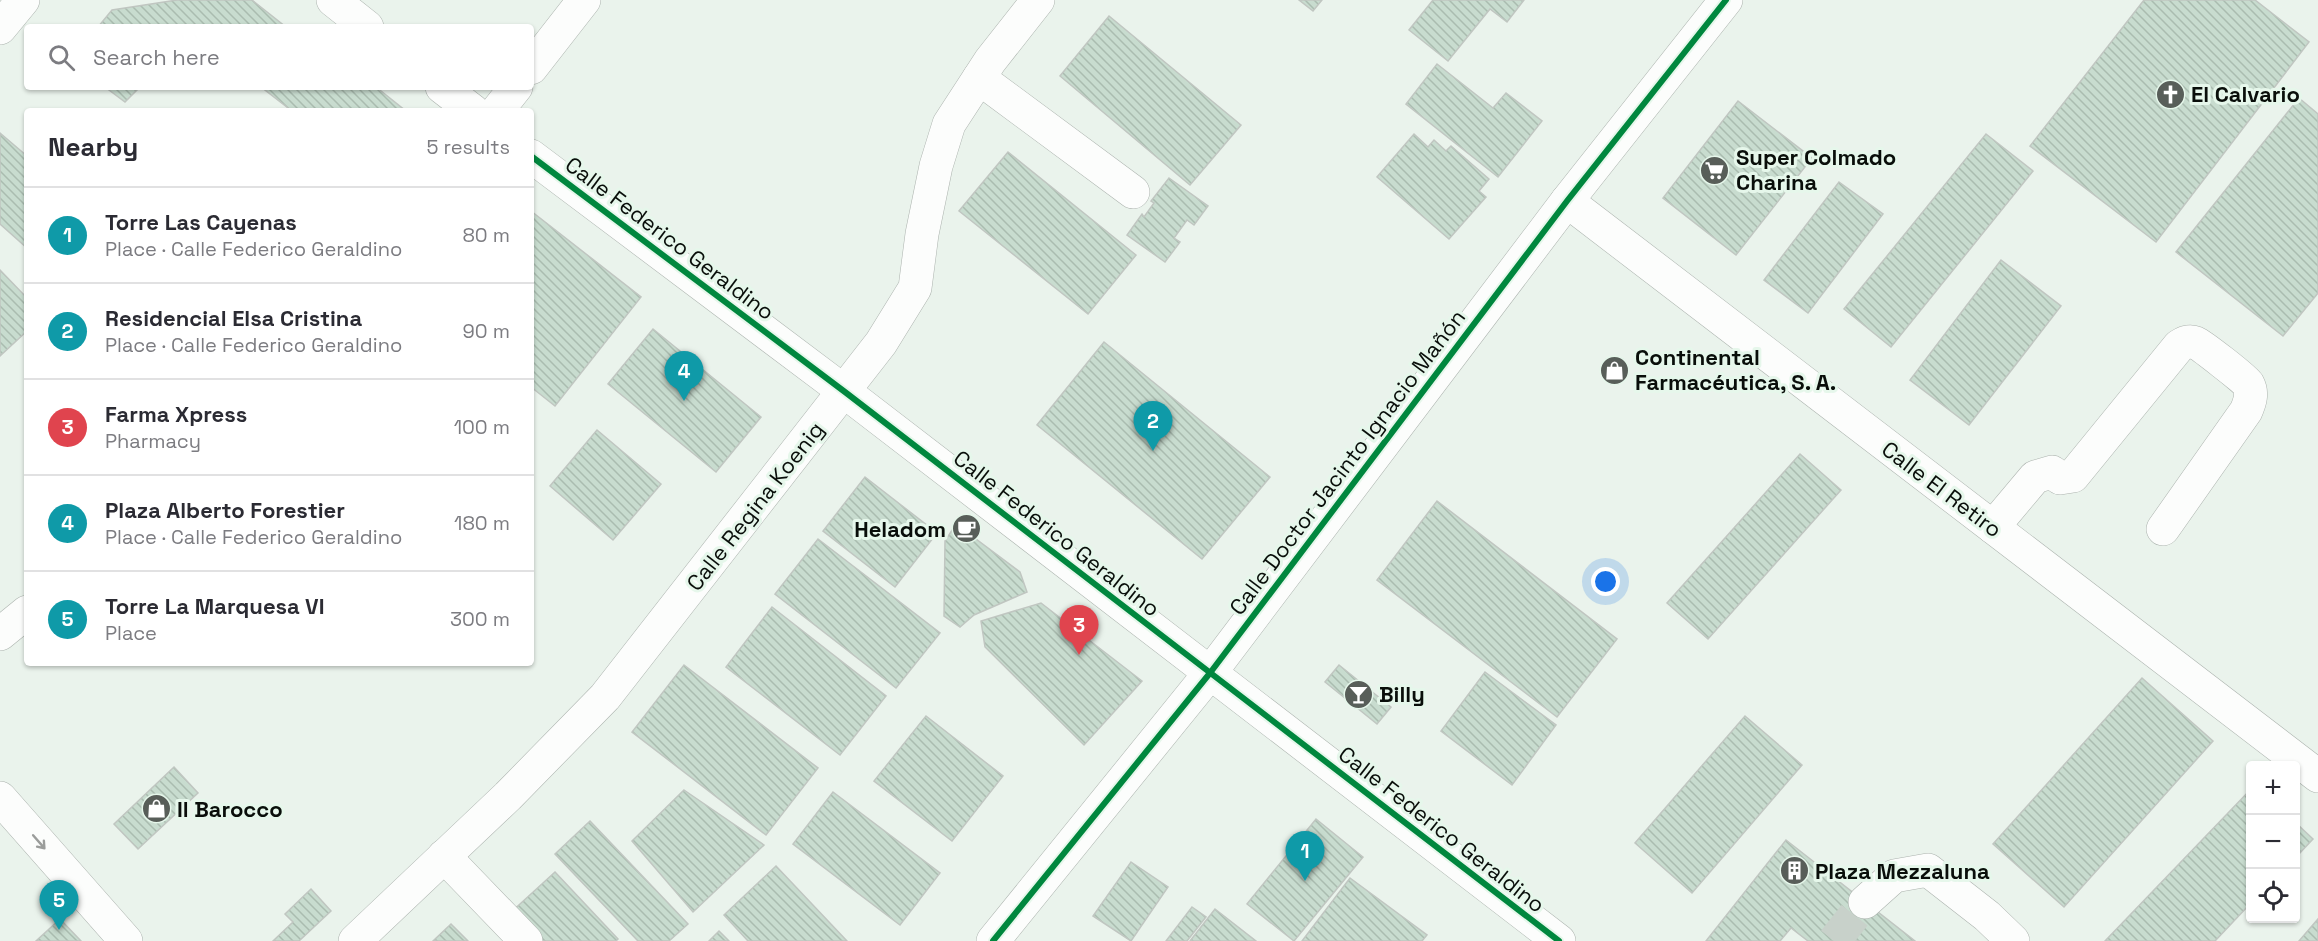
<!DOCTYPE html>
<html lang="en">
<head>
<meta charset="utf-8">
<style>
	:root { --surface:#fff; --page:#f2f2f3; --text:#2b2b33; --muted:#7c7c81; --line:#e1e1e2; --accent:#585e59 }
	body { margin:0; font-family:"Space Grotesk",sans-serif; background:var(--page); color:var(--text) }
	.controls { position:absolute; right:18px; bottom:18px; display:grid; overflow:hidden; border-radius:6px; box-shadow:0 2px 4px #0004 }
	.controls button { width:54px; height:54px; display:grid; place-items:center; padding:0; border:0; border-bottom:2px solid var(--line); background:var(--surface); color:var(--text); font:30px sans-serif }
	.you { position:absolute; left:1606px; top:582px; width:21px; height:21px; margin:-15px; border:4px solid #fff; border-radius:50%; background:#1a73e8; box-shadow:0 0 0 9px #1a73e833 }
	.badge { display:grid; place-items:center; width:39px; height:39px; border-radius:50%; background:var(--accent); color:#fff; font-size:20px; font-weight:700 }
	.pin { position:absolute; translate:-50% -50px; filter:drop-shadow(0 2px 3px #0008) }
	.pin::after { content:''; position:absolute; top:32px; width:21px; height:18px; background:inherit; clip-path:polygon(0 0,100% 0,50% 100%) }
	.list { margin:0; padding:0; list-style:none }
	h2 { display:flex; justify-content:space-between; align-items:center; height:78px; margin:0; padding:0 24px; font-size:26px }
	h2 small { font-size:20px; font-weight:400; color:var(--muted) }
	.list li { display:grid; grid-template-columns:39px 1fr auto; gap:18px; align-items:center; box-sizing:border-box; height:96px; padding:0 24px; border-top:2px solid var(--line) }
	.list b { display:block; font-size:22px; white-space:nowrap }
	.list p { margin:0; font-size:20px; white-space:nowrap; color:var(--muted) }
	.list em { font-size:20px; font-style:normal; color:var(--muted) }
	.icon { flex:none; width:33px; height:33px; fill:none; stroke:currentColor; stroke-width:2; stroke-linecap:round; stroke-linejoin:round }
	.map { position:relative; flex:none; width:2318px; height:941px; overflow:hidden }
	.search { position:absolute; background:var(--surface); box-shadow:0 2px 4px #0004; left:24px; top:24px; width:510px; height:66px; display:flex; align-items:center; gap:15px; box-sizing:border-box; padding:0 21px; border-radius:6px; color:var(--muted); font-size:22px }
	.panel { position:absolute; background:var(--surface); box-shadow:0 2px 4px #0004; left:24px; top:108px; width:510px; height:558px; border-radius:6px }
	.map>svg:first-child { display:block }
	.building { fill:url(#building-back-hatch); stroke:#c0c6c1; stroke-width:1.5 }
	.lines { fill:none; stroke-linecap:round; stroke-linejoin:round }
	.minor-tunnel { stroke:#c8d1ca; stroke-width:33; stroke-dasharray:33 16; stroke-linecap:butt }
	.minor-casing { stroke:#acb3ae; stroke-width:34 }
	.minor { stroke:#fcfdfc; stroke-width:33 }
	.cycleway-casing { stroke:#e6f7eb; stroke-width:10 }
	.cycleway { stroke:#00873e; stroke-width:6 }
	.oneway { stroke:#9b9d9b }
	.labels { text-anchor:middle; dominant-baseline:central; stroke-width:6; stroke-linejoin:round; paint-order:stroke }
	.poi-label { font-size:22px; font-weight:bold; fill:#090e0a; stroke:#e6f7eb; text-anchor:start }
	.street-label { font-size:22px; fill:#090e0a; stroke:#e6f7eb }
</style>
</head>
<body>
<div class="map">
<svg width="2318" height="941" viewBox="0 0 2318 941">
	<defs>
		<pattern id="building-back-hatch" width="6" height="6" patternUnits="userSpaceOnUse" patternTransform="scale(1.5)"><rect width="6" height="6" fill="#c8dccf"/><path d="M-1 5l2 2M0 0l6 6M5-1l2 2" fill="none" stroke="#aabcb0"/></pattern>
	</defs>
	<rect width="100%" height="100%" fill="#eaf3ec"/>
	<g class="building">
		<path d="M177 0H252L286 27H98L112 10Z"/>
		<path d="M1299 0H1322L1313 11Z"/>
		<path d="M1433 0H1524L1507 22 1490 9 1448 61 1409 30Z"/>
		<path d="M2144 0H2255L2309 42 2156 242 2030 146Z"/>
		<path d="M1109 16 1241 125 1190 185 1060 76Z"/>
		<path d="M1437 64 1493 108 1506 93 1542 121 1498 177 1406 104Z"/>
		<path d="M105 87H140L125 102Z"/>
		<path d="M267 87H376L406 111H292L265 90Z"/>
		<path d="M2299 98 2318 114V293L2283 336 2176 252Z"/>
		<path d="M1738 101 1812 158 1736 255 1663 198Z"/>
		<path d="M0 133 27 156V248L0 224Z"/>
		<path d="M1414 134 1428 147 1434 140 1446 151 1451 146 1489 179 1479 191 1486 197 1449 239 1377 177Z"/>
		<path d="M1986 134 2033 171 1891 347 1844 309Z"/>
		<path d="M1008 152 1136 255 1088 314 959 211Z"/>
		<path d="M1169 178 1208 206 1194 225 1187 220 1174 238 1180 242 1165 262 1127 235 1142 214 1144 217 1154 203 1151 201Z"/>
		<path d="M1839 182 1883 214 1808 313 1764 280Z"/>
		<path d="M531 211 641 297 555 406 531 387Z"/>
		<path d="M2001 260 2061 306 1969 425 1910 380Z"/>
		<path d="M0 270 27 298V331L0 356Z"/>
		<path d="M653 329 761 417 716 472 608 384Z"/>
		<path d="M1104 342 1270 477 1202 559 1037 425Z"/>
		<path d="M597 430 661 484 613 540 550 486Z"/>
		<path d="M1800 454 1841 490 1708 639 1667 603Z"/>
		<path d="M865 477 937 533 895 587 823 531Z"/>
		<path d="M1437 501 1617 639 1557 717 1377 580Z"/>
		<path d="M956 524 1020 572 1027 592 974 615 960 627 944 616 945 541Z"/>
		<path d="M818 539 940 633 896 688 775 594Z"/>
		<path d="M1041 603 1142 681 1084 745 985 647 981 621Z"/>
		<path d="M772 607 886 696 840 755 726 667Z"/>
		<path d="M684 665 818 768 766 835 632 732Z"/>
		<path d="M1339 665 1391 707 1377 724 1325 682Z"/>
		<path d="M1485 672 1556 725 1512 785 1441 731Z"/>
		<path d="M2142 678 2213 741 2064 907 1993 844Z"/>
		<path d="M926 716 1003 776 952 841 874 781Z"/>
		<path d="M1745 716 1802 765 1692 893 1635 843Z"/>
		<path d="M174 767 198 793 138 849 114 824Z"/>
		<path d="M684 790 764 845 693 912 632 841Z"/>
		<path d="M2250 790V904L2215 941H2105Z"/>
		<path d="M833 792 940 873 900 925 793 844Z"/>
		<path d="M1316 819 1363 857 1294 941 1247 904Z"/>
		<path d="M590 821 688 924 669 941H638L555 854Z"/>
		<path d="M2296 823 2313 839 2296 857Z"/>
		<path d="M1786 840 1915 941H1808L1791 928 1780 941H1706Z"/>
		<path d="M1131 862 1168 887 1131 941 1093 916Z"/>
		<path d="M776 866 847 941H748L724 915Z"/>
		<path d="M555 872 618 939 616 941H534L509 914Z"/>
		<path d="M1350 878 1427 935 1422 941H1302Z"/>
		<path d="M311 889 331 911 299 941H273L293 922 285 914Z"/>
		<path d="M1192 907 1206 917 1187 941H1166Z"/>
		<path d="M1215 909 1256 941H1190Z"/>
		<path d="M60 919 81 941H36Z"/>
		<path d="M2318 919V941H2299Z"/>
		<path d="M451 924 468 941H433Z"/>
		<path d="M719 931 729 941H709Z"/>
	</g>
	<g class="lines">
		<path class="minor-tunnel" d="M1834 941 1865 902"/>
		<defs>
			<g id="minor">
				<path d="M333 0 367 27"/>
				<path d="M0 28 23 0"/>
				<path d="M531 68 584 0"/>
				<path d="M979 78 1133 192"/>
				<path d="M442 87 473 111"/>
				<path d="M497 111 516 87"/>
				<path d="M531 156 845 392 1559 941"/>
				<path d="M1567 201 2318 776"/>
				<path d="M1993 527 2035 477 2052 472 2060 478 2073 476 2179 346C2184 343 2189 340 2196 343 2201 345 2245 379 2248 384 2253 393 2250 402 2246 411L2163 529"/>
				<path d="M0 634 27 612"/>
				<path d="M0 798 126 941"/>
				<path d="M444 856 526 941"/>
				<path d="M1865 902 1894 876 1928 870 1987 916 2013 941"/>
				<path d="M355 941 508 796 605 697 881 343 915 288 922 234 936 166 949 124 990 61 1038 0"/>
				<path d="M993 941 1210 673 1567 201 1726 0"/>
			</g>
		</defs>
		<use href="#minor" class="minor-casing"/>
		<use href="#minor" class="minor"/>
		<defs>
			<g id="cycleway">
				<path d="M531 156 845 392 1559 941"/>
				<path d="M993 941 1210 673 1567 201 1726 0"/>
			</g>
		</defs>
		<use href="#cycleway" class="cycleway-casing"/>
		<use href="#cycleway" class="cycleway"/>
	</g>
	<defs><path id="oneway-shaft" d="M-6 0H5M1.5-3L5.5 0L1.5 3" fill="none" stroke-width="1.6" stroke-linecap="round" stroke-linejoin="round" transform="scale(1.5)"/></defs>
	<use class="oneway" href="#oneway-shaft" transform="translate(39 842) rotate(49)"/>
	<defs>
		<symbol id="church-disc" viewBox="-11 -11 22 22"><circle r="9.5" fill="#585e59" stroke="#e6f7eb"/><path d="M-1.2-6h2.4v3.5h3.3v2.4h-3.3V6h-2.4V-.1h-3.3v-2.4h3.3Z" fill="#fff"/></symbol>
		<symbol id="supermarket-disc" viewBox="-11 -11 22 22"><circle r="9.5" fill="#585e59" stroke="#e6f7eb"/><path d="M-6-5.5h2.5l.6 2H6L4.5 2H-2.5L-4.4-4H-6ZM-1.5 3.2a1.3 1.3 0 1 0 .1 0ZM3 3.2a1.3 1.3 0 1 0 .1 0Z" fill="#fff"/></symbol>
		<symbol id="shop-disc" viewBox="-11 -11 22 22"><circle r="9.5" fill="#585e59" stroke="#e6f7eb"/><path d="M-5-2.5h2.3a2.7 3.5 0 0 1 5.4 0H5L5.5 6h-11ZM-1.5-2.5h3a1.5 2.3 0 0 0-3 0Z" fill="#fff"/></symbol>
		<symbol id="cafe-disc" viewBox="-11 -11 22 22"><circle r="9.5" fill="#585e59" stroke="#e6f7eb"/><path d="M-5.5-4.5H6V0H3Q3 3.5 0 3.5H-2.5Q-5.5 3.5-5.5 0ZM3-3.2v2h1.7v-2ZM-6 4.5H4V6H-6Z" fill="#fff"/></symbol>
		<symbol id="bar-disc" viewBox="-11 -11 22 22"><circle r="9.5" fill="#585e59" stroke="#e6f7eb"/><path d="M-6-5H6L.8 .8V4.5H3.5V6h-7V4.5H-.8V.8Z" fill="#fff"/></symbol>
		<symbol id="building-disc" viewBox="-11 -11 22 22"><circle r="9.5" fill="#585e59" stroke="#e6f7eb"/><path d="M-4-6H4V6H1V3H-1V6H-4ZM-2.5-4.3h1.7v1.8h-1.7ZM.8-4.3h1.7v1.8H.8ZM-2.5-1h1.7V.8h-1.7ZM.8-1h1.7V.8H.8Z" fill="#fff"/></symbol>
	</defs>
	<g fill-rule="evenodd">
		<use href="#church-disc" x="2154" y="78" width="33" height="33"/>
		<use href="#supermarket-disc" x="1698" y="154" width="33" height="33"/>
		<use href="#shop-disc" x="1598" y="354" width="33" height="33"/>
		<use href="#cafe-disc" x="950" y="512" width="33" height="33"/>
		<use href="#bar-disc" x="1342" y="678" width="33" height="33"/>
		<use href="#shop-disc" x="140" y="792" width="33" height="33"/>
		<use href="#building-disc" x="1778" y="854" width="33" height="33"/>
	</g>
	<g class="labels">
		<g class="poi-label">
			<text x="2191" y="94">El Calvario</text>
			<text x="1736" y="157">Super Colmado<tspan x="1736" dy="25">Charina</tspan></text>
			<text x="1635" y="357">Continental<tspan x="1635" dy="25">Farmacéutica, S. A.</tspan></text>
			<text x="946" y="529" text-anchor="end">Heladom</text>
			<text x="1379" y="694">Billy</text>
			<text x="177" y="809">Il Barocco</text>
			<text x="1815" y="871">Plaza Mezzaluna</text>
		</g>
		<g class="street-label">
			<text transform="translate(670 238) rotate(37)">Calle Federico Geraldino</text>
			<text transform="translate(1347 462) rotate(-53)">Calle Doctor Jacinto Ignacio Mañón</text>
			<text transform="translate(1942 489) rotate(37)">Calle El Retiro</text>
			<text transform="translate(755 506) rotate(-52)">Calle Regina Koenig</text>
			<text transform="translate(1057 533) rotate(38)">Calle Federico Geraldino</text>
			<text transform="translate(1442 829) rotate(38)">Calle Federico Geraldino</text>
		</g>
	</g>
</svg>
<div class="controls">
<button>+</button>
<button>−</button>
<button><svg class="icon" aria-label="locate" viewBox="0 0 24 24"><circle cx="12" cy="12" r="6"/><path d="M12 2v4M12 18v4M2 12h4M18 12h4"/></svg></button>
</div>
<div class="you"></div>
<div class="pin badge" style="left:1305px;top:881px;background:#0f9aa8">1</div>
<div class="pin badge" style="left:1153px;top:451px;background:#0f9aa8">2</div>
<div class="pin badge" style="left:1079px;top:655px;background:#e0444e">3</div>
<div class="pin badge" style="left:684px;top:401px;background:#0f9aa8">4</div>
<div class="pin badge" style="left:59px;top:930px;background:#0f9aa8">5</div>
<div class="search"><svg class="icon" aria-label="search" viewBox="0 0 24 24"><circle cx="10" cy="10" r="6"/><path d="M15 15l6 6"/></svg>Search here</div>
<section class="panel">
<h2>Nearby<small>5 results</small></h2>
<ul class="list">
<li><span class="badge" style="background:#0f9aa8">1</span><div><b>Torre Las Cayenas</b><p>Place · Calle Federico Geraldino</p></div><em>80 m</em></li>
<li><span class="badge" style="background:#0f9aa8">2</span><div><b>Residencial Elsa Cristina</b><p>Place · Calle Federico Geraldino</p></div><em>90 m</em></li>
<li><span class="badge" style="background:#e0444e">3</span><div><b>Farma Xpress</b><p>Pharmacy</p></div><em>100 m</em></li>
<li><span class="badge" style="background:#0f9aa8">4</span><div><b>Plaza Alberto Forestier</b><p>Place · Calle Federico Geraldino</p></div><em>180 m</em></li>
<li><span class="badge" style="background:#0f9aa8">5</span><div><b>Torre La Marquesa VI</b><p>Place</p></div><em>300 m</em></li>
</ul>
</section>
</div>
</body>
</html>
